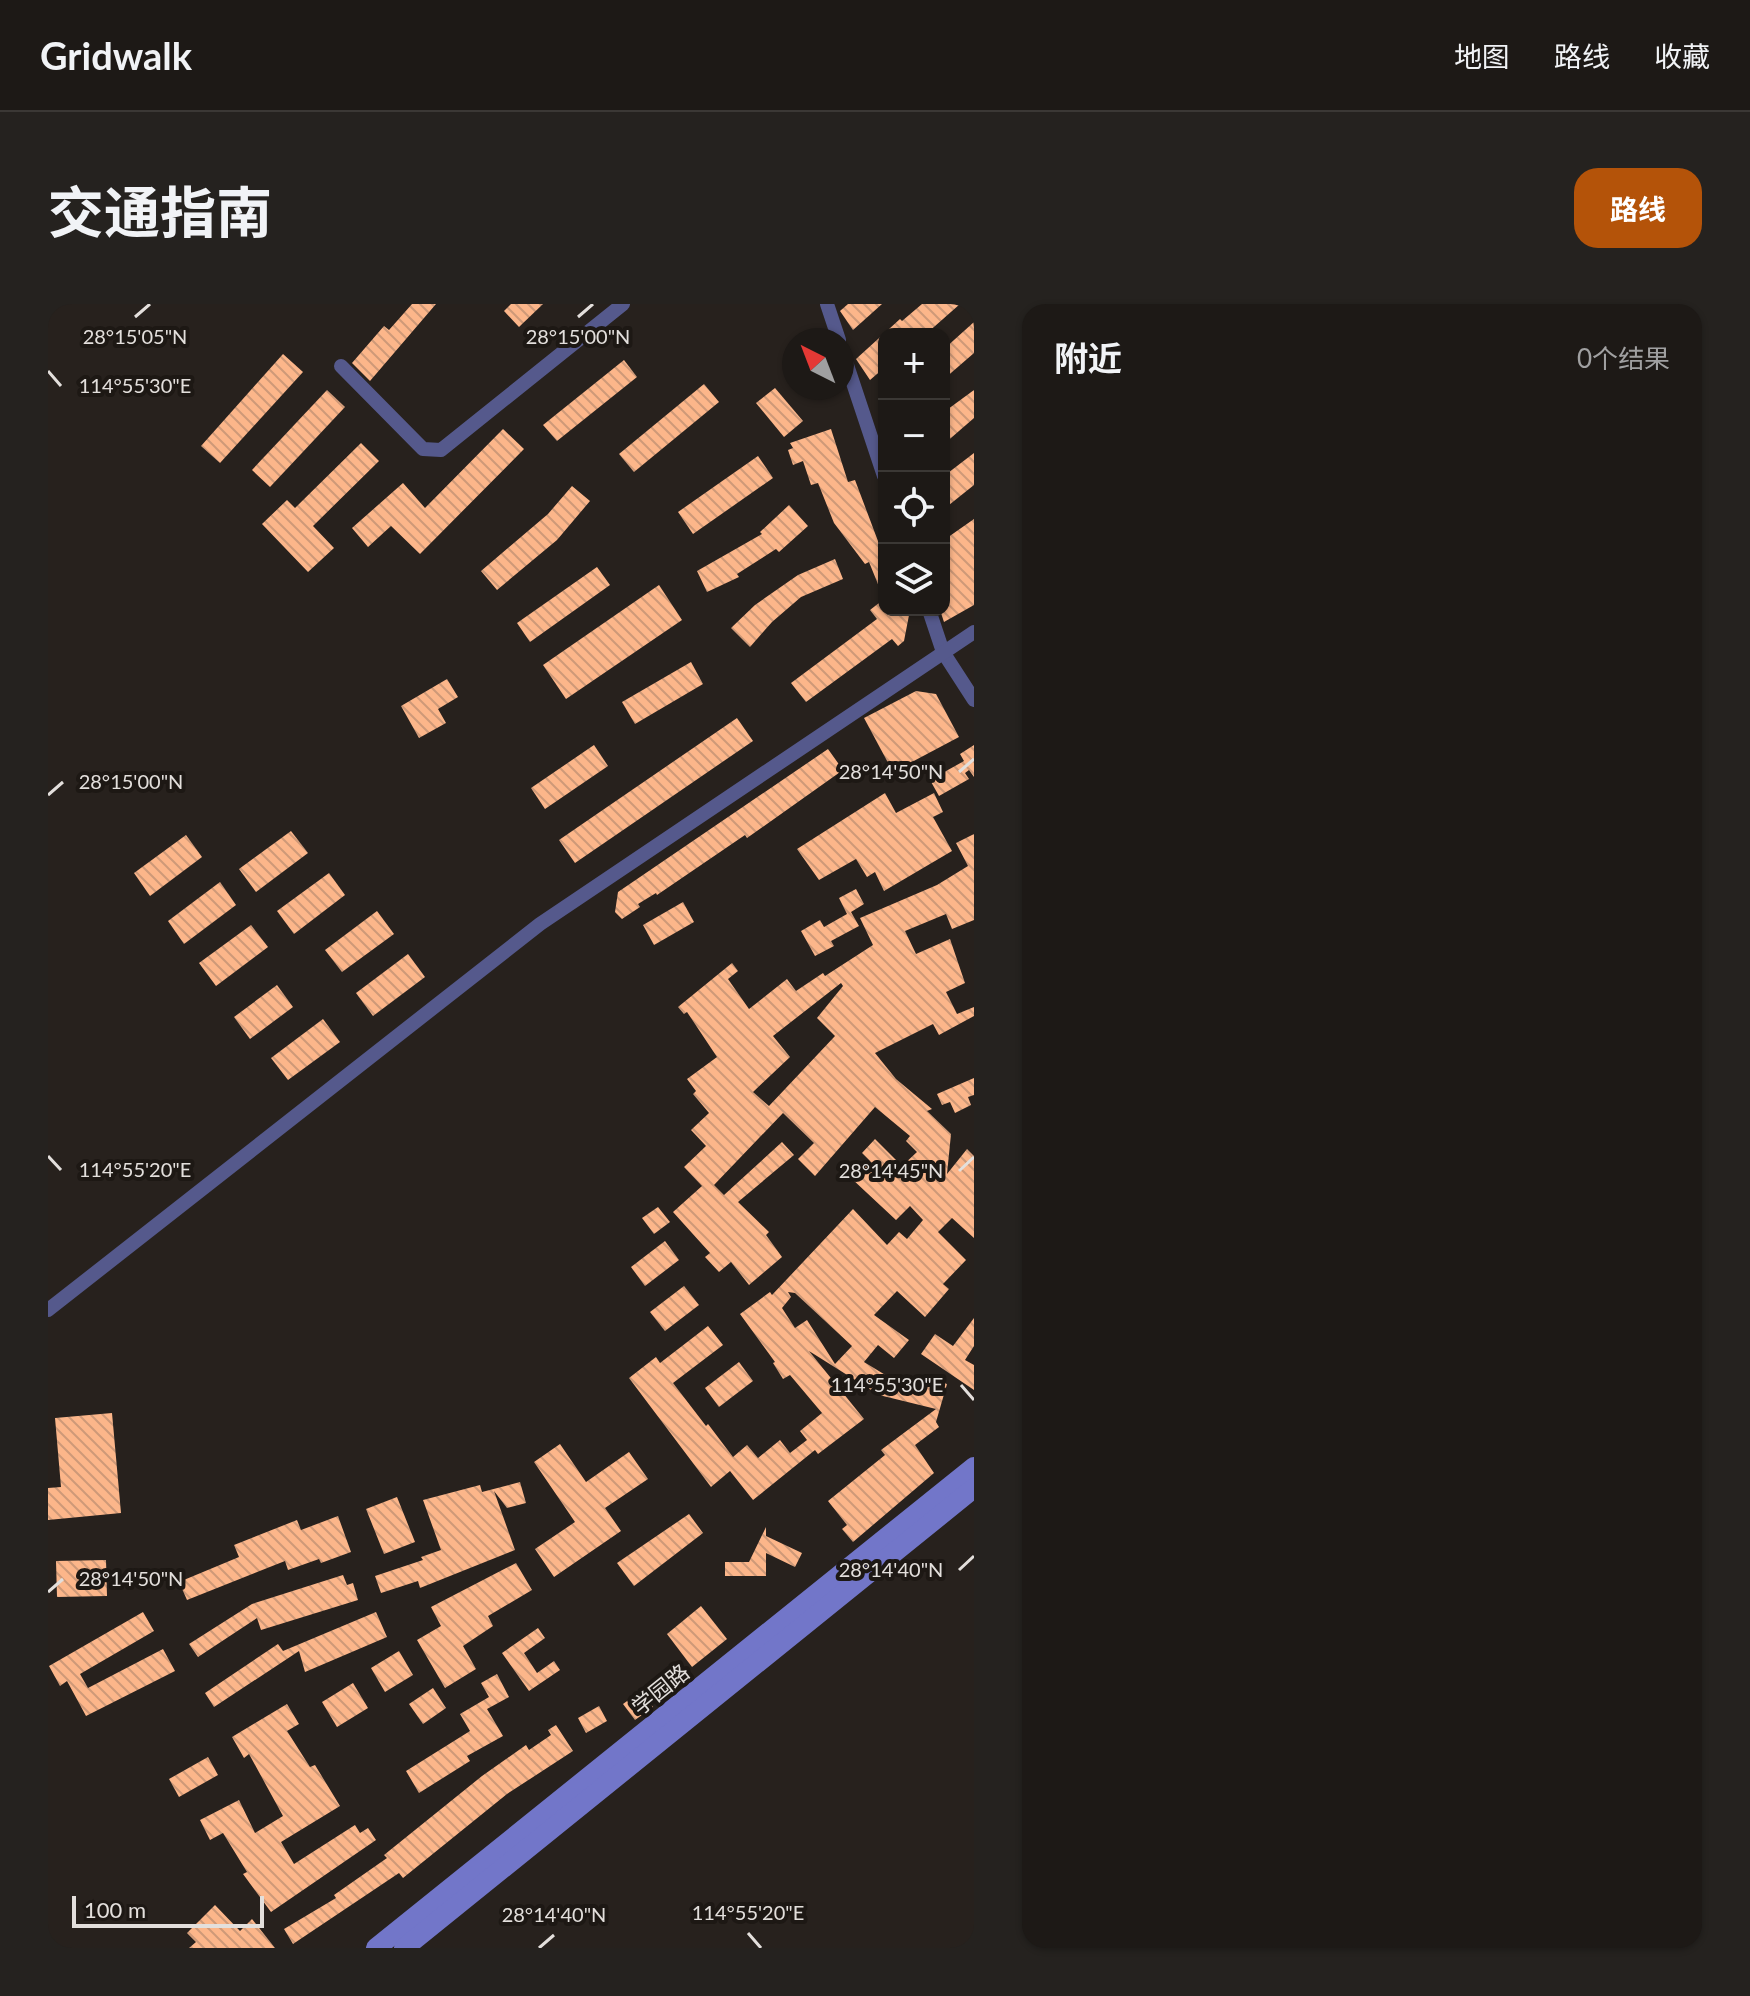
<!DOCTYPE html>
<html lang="zh">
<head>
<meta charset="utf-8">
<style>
	:root { --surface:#1d1916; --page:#25221f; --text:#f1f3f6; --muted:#a0a0a1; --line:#3b3835; --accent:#b45309 }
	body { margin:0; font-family:Lato,"Noto Sans SC",sans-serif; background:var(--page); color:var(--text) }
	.controls { position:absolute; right:24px; top:24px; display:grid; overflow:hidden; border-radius:16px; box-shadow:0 2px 6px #0004 }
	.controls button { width:72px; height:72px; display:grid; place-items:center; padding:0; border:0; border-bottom:2px solid var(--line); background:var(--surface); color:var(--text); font:40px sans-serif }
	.compass { position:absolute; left:734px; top:24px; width:72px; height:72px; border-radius:50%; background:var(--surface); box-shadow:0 2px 6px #0004; rotate:318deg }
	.scale { position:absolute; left:24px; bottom:20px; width:192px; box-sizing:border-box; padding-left:8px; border:4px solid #e3dfdc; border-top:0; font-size:22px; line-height:28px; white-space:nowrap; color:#e3dfdc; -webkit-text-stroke:6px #1d1814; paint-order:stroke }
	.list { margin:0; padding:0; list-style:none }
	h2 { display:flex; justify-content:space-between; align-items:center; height:104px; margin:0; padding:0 32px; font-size:34px }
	h2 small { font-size:26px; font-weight:400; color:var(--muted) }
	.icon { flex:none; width:44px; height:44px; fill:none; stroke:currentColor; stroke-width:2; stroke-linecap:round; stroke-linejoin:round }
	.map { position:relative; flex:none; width:926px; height:1644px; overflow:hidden; border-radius:24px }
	header { display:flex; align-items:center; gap:48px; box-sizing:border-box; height:112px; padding:0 40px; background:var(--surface); border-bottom:2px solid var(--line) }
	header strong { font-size:38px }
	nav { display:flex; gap:44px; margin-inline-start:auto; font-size:28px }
	.intro { display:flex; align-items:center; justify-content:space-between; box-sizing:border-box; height:192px; padding:0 48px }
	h1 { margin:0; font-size:56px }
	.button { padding:20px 36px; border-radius:24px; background:var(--accent); color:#fff; font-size:28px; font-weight:700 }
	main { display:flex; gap:48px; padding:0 48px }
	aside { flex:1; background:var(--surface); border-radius:24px; box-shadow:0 2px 6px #0004 }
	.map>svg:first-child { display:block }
	.building { fill:url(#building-back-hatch); fill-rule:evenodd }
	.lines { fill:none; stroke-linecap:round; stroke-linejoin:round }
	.minor { stroke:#55598c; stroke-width:14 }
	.secondary { stroke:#7276c9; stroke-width:20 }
	.ticks { fill:none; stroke:#e3dfdc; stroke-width:3 }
	.labels { text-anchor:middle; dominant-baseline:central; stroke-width:8; stroke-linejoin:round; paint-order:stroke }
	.street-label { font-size:22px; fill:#e3dfdc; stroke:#1d1814 }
	.ticks-label { font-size:20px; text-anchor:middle; fill:#e3dfdc; stroke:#1d1814; stroke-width:8; stroke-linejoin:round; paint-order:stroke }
</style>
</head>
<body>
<header>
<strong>Gridwalk</strong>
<nav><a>地图</a><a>路线</a><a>收藏</a></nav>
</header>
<div class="intro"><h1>交通指南</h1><a class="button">路线</a></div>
<main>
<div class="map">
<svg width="926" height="1644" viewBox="0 0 926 1644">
	<defs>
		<pattern id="building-back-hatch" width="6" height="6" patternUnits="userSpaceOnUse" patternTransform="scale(2)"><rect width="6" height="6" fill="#fcb68a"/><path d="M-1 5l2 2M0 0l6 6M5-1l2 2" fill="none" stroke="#ce9978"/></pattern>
	</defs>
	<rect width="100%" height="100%" fill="#27211d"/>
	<g class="building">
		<path d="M364 0H388L322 77 304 59 336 22 341 26Z"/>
		<path d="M463 0H495L471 23 456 7Z"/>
		<path d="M800 0H834L805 26 792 7Z"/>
		<path d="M874 0H912L878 30H836V64L822 76 808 55 852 15 854 17Z"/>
		<path d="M926 18V49L896 75V45Z"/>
		<path d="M235 50 255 68 172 159 153 142Z"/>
		<path d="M576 56 589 73 509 137 495 121Z"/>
		<path d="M656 80 671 98 586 168 571 150Z"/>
		<path d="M727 84 755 117 736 133 708 99Z"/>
		<path d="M279 86 297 103 222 183 204 166Z"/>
		<path d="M926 86V114L896 140V108Z"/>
		<path d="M455 125 476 145 372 250 343 222 320 243 304 224 355 179 377 204Z"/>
		<path d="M783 125 800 178 807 176 836 253V295L821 258 817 260 786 219 770 179 763 181 755 157 745 161 740 146 745 144 742 139Z"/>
		<path d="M313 139 331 157 265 222 286 244 260 268 214 220 239 196 247 204Z"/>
		<path d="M926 149V181L896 205V172Z"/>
		<path d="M710 152 725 174 645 230 630 208Z"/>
		<path d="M524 182 542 197 509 236 449 286 433 267 500 210Z"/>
		<path d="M741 201 760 222 731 248 728 245 689 270 691 273 659 288 649 267 714 230 712 228Z"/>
		<path d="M926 215V301L896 318 892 306H896V236Z"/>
		<path d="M787 255 795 275 753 293 724 318 702 343 683 324 707 301 750 271Z"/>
		<path d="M549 263 562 281 482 338 469 319Z"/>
		<path d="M611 281 634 316 518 395 495 361Z"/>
		<path d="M836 295V306H862L856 337 850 342 844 335 758 398 743 379 829 315 822 306Z"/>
		<path d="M643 358 655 380 587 420 574 398Z"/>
		<path d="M399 375 410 393 390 405 398 419 371 434 353 402Z"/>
		<path d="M868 387 888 390 911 433 845 468 816 414Z"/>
		<path d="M689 414 705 437 527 559 511 536Z"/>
		<path d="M546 441 560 462 497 505 483 484Z"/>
		<path d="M926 441V473L921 466 917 469 921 475 891 492 882 476 916 457 912 450Z"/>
		<path d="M780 445 795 466 699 534 697 531 609 591 608 589 590 600 592 603 574 615 567 608 570 588Z"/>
		<path d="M837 489 848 509 886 489 895 508 885 513 904 547 836 587 827 568 819 573 808 555 771 576 749 545Z"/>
		<path d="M243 527 260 549 208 588 191 565Z"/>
		<path d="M926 530V616L904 625 898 610 857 627 868 650 902 635 917 679 898 688 909 710 926 703V712L891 731 885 720 827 749 848 775 884 805 879 807 903 830 899 870 919 845 926 852V934L904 914 890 928 918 956 895 980 901 985 877 1013 849 987 826 1011 861 1036 846 1054 830 1041 816 1058 844 1075 845 1071 869 1076 871 1071 899 1080 888 1118 891 1123 867 1141 886 1169 805 1238 794 1225 799 1221 780 1197 837 1151 833 1146 888 1105 831 1091 761 1047 816 1115 770 1150 767 1146 705 1196 682 1167 663 1183 581 1074 608 1053 612 1059 660 1022 675 1041 625 1079 658 1122 660 1120 685 1153 699 1141 710 1154 732 1136 742 1149 759 1136 752 1127 774 1109 742 1071 735 1075 725 1059 727 1058 692 1010 722 988 724 991 805 905 839 941 851 928 859 935 875 916 862 902 848 916 804 875 822 857 814 849 827 835 854 862 869 848 858 837 862 832 827 803 767 872 750 855 766 839 735 809 666 881 676 891 734 838 746 851 690 898 721 928 718 931 734 953 701 981 683 958 671 968 657 953 662 949 625 908 654 882 636 863 658 842 643 826 661 809 645 790 648 787 639 775 669 753 639 708 636 710 630 703 684 659 690 667 680 675 701 705 739 675 748 687 775 669 777 672 825 641 812 614 889 581 920 562 908 539ZM793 679 795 682 769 714 787 732 721 802 705 788 742 753 725 732ZM740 988 747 989 804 1042 787 1060 759 1016 747 1024 734 1004 743 993Z"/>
		<path d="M138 531 154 553 102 592 86 569Z"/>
		<path d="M281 569 297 591 246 630 229 607Z"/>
		<path d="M172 578 188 601 136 640 120 617Z"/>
		<path d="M808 585 816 600 803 608 811 622 783 637 786 642 767 652 753 627 772 616 776 623 799 610 791 594Z"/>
		<path d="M635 598 646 618 606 641 595 621Z"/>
		<path d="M329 607 346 630 294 668 277 646Z"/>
		<path d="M203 621 220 643 168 682 151 659Z"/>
		<path d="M360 650 377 673 325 712 308 689Z"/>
		<path d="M229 681 245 703 202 735 186 713Z"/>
		<path d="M275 715 292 738 240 776 223 754Z"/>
		<path d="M926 774V791L920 793 923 801 907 809 902 798 894 801 889 790Z"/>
		<path d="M610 903 622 918 606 930 594 914Z"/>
		<path d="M617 937 631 956 597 982 583 963Z"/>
		<path d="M636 982 651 1001 617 1027 602 1008Z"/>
		<path d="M926 1014V1042L917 1056 926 1061V1086L873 1050 887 1030 905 1042Z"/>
		<path d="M691 1058 705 1077 671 1103 657 1084Z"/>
		<path d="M64 1109 73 1209 0 1216V1184L13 1183 7 1114Z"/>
		<path d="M512 1140 538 1178 581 1148 600 1175 557 1204 573 1227 506 1273 487 1245 527 1218 486 1158Z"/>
		<path d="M472 1178 478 1199 459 1204 446 1187 467 1246 372 1284 370 1277 333 1289 327 1272 375 1256 373 1253 393 1246 375 1196 432 1181 434 1188Z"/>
		<path d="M349 1193 367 1238 336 1250 318 1205Z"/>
		<path d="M641 1210 655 1229 586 1282 569 1259Z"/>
		<path d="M290 1212 303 1248 273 1259 271 1255 240 1266 237 1257 139 1296 131 1278 191 1253 186 1241 249 1216 253 1226Z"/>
		<path d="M718 1223V1232L754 1249 747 1263 718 1249V1272H677V1258H701Z"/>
		<path d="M58 1256 59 1292 9 1293 8 1257Z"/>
		<path d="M468 1259 484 1286 440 1312 445 1322 415 1342 428 1365 397 1384 369 1336 393 1322 383 1303Z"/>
		<path d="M295 1271 299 1281 305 1279 310 1296 213 1326 209 1314 150 1353 141 1340 204 1300Z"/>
		<path d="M653 1302 679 1335 644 1363 619 1330Z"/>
		<path d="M95 1308 106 1327 32 1370 40 1384 115 1345 127 1367 38 1412 19 1377 12 1382 1 1362Z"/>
		<path d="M328 1308 339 1333 257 1368 251 1347 166 1403 157 1389 230 1340 235 1347Z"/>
		<path d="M490 1324 497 1334 476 1349 489 1369 506 1357 512 1366 481 1387 454 1349Z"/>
		<path d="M351 1347 365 1371 337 1388 323 1364Z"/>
		<path d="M449 1370 461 1393 439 1405 455 1432 419 1452 422 1457 371 1489 358 1467 422 1427 412 1410 441 1393 433 1379Z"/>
		<path d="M305 1379 320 1404 289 1423 274 1398Z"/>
		<path d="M385 1384 398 1404 375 1420 361 1400Z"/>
		<path d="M593 1387 605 1403 587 1416 575 1400Z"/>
		<path d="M239 1400 251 1420 239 1427 262 1463 267 1461 292 1502 233 1538 246 1560 307 1521 312 1529 320 1524 328 1536 223 1608 195 1570 199 1568 175 1529 162 1536 152 1516 191 1496 207 1529 235 1512 201 1450 196 1454 184 1433Z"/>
		<path d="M551 1402 559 1417 538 1429 530 1414Z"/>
		<path d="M508 1421 525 1447 459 1490 355 1574 351 1569 245 1640 236 1625 288 1594 286 1591 339 1554 336 1551 434 1472 478 1441 481 1446 503 1431 500 1426Z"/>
		<path d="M160 1453 170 1471 131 1493 121 1475Z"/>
		<path d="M167 1601 192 1627 204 1615 227 1644H141L148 1638 139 1629Z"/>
	</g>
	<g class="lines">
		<g class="minor">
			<path d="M779 0 791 36"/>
			<path d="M794 46 836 172"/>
			<path d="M293 62 375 145 393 146 575 0"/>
			<path d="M881 306 895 348 926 396"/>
			<path d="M0 1006 492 620 926 328"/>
		</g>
		<g class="secondary">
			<path d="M328 1644 926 1163"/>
			<path d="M356 1644 926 1184"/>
		</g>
	</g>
	<path class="ticks" d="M87 13 102 0M530 13 545 0M0 67 13 82M911 468 926 455M0 491 15 478M0 852 13 866M911 867 926 853M913 1081 926 1096M911 1266 926 1252M0 1288 15 1275M700 1629 713 1644M491 1644 506 1631"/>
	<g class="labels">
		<g class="street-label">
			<text transform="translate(612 1385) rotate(-39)">学园路</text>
		</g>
	</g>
	<g class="ticks-label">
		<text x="87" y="40">28°15'05"N</text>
		<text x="530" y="40">28°15'00"N</text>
		<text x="87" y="89">114°55'30"E</text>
		<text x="843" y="475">28°14'50"N</text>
		<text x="83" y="485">28°15'00"N</text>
		<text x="87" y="873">114°55'20"E</text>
		<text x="843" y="874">28°14'45"N</text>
		<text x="839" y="1088">114°55'30"E</text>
		<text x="843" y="1273">28°14'40"N</text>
		<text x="83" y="1282">28°14'50"N</text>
		<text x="700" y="1616">114°55'20"E</text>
		<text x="506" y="1618">28°14'40"N</text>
	</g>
</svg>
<div class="controls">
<button>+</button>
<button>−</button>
<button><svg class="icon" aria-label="locate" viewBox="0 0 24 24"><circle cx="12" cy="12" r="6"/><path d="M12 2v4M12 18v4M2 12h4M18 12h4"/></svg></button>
<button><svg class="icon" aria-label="layers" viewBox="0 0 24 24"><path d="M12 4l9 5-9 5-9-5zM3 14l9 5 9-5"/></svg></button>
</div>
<svg class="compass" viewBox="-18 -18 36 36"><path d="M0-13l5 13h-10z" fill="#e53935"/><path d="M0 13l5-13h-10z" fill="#a0a0a1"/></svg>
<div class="scale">100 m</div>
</div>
<aside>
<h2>附近<small>0个结果</small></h2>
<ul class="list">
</ul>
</aside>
</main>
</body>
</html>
